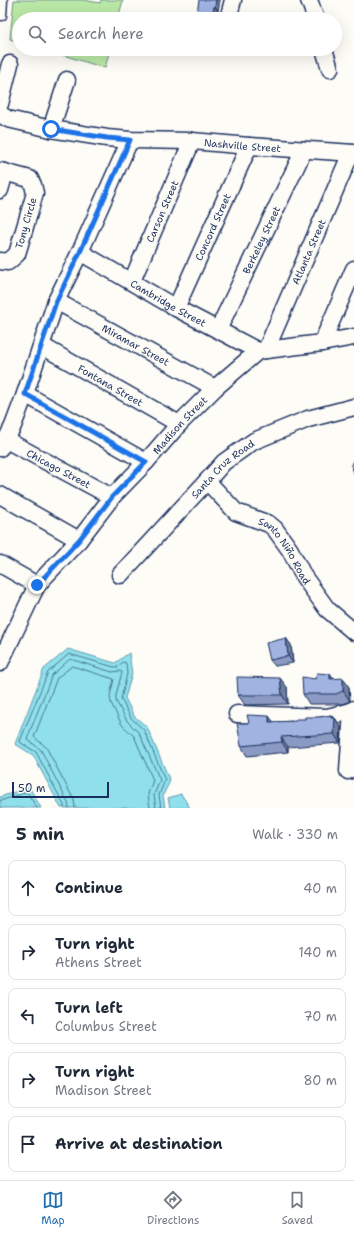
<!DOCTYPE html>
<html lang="en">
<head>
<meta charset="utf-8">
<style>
	:root { --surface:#fff; --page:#f6f6f7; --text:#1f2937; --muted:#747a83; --line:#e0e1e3; --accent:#1f6fb2 }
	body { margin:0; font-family:"Shantell Sans",sans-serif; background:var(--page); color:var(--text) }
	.scale { position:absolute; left:12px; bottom:10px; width:97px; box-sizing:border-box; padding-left:4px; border:2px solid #1b2f5e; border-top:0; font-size:11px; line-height:14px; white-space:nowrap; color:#1b2f5e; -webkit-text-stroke:3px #fdfcf7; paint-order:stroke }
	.stop { position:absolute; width:12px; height:12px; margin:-9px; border:3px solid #1a73e8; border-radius:50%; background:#fff }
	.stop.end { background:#1a73e8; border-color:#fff; box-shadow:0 1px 4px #0008 }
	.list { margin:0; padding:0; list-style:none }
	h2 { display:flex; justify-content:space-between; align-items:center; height:52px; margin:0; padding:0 16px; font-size:17px }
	h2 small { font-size:13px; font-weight:400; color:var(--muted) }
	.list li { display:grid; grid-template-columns:26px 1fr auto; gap:12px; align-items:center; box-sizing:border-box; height:56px; margin:0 8px 8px; padding:0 8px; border:1px solid var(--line); border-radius:8px }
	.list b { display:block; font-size:15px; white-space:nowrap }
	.list p { margin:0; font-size:13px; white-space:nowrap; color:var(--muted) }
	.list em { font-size:13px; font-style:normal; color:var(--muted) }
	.icon { flex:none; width:22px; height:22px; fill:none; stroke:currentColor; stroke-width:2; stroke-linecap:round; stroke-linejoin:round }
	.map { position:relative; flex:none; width:354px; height:808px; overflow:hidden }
	.search { position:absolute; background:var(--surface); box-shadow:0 4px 16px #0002; left:12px; right:12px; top:12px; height:44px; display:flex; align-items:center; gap:10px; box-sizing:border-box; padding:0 14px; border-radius:22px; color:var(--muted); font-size:15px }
	.sheet { height:372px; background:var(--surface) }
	nav { display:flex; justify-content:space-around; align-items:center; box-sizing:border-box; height:56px; border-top:1px solid var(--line); background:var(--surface); font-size:11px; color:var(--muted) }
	nav a { display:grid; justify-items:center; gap:2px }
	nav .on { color:var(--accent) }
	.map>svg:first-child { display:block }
	.green { fill:#bae8a6; stroke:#6a8c82 }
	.water { fill:#8fe0ea; stroke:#6199b2 }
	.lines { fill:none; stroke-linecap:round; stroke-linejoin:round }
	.shore { stroke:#497696; stroke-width:1 }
	.lane-casing { stroke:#1b2f5e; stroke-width:11 }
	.street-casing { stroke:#1b2f5e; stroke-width:19 }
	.lane { stroke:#fdfcf7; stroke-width:8 }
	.street { stroke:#fdfcf7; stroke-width:16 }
	.wall { fill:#8a9ac2; stroke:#1b2f5e }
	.shaded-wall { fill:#707d9e; stroke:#1b2f5e }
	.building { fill:#a0b3e1; stroke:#1b2f5e }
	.route { stroke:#1a73e8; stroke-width:5 }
	.labels { text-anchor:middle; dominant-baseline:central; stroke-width:3.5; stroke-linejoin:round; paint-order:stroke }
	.street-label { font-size:10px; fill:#1b2f5e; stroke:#fdfcf7 }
</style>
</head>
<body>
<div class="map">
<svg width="354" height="808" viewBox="0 0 354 808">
	<rect width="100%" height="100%" fill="#fdfcf7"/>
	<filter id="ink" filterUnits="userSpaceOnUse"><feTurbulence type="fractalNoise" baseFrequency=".025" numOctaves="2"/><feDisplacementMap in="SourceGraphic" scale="8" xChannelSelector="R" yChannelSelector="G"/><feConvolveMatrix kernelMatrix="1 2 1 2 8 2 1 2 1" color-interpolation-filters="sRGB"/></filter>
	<g filter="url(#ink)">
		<g class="green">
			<path d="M14 0H83L100 3 101 0H123L118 19H19V42L10 39Z"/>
			<path d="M43 49H110L105 68Z"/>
		</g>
		<g class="water">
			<path d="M68 649 115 663 129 653 132 674 125 698 134 716 147 727 170 781 163 795 165 808H61L33 755 15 744 44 669Z"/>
			<path d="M29 787 41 808H0V797Z"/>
			<path d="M181 794 190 808H170L168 798Z"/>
		</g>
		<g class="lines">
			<g class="shore">
				<path d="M0 801 27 792 37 808"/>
				<path d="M64 808V805L36 752 21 743 20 741 48 672 69 654 114 667H117L123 662 126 663 127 674 121 699 131 718 144 730 165 780 159 795 161 808"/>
				<path d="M69 808 68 803 41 750 27 739 52 675 70 659 112 672 120 671 122 672 116 695V701L127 721 139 733 160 780 154 795 156 808"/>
				<path d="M75 808 74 800 46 747 34 737 57 678 72 666 114 679 110 696 111 703 122 725 134 736 153 780 148 794 150 808"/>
			</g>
			<defs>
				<path id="lane" d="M2 16 3 0"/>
				<g id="street">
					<path d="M309 0 316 19"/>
					<path d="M228 19 233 0"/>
					<path d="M324 49 330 69"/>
					<path d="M0 104 10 64"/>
					<path id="s1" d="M0 114 8 119 51 129 107 138 130 140 192 141 249 146 354 153"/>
					<path d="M51 129 67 80"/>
					<path d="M0 171 30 179 33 185 35 193 17 254 8 262 0 261"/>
					<path d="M0 190 5 172"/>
					<path id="s2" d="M80 252 176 308 258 351"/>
					<path id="s3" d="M132 281 192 141"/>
					<path id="s4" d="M56 301 215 388"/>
					<path id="s5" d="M176 308 249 146"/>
					<path id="s6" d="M218 330 304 150"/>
					<path d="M322 343 354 269"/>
					<path id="s7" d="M42 346 179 424"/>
					<path id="s8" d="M266 350 351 153"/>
					<path d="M25 394 146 462"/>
					<path id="s9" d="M6 440 112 497"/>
					<path d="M0 448 6 440 13 426 25 394 56 301 80 252 130 140"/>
					<path id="s10" d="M207 481 236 512 269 524 275 529 290 550 304 577 327 609 354 632"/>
					<path d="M0 495 79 540"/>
					<path d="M0 564 37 585"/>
					<path id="s11" d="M120 575 207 481 224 462 254 441 308 419 354 407"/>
					<path id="s12" d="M0 663 37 585 79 540 112 497 146 462 179 424 215 388 258 351 322 343 354 337"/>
					<path d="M237 714 327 717 352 711"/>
					<path d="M348 771 352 711 354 709"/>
				</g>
			</defs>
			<use href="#lane" class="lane-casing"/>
			<use href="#street" class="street-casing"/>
			<use href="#lane" class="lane"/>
			<use href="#street" class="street"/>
		</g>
		<g class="wall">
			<path d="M286 638 291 645 293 663 275 666 270 660Z"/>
			<path d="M333 678 349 687 350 701 342 704H309L303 694 315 679Z"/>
			<path d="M287 687 288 704 245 705 238 695Z"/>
			<path d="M331 715 334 718H335L341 727 340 743 288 747V752L247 756 241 746 274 722 296 721 305 719 320 717Z"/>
		</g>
		<g class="shaded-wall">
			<path d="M216 0H220L218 11 215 6Z"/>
			<path d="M214 6 218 11 216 19H212Z"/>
			<path d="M286 638 291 645 293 663 288 656Z"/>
			<path d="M330 674 336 683 330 679Z"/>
			<path d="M280 678 287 687 288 704 282 695Z"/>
			<path d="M343 678 349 687 350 701 343 691Z"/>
			<path d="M331 715 335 720V718L341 727 340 743 334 734Z"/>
			<path d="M269 716 276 725 269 722Z"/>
			<path d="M281 737 288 747V752L282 742Z"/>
		</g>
		<g class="building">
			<path d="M199 0H216L215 6H214L212 19H195L196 13H197Z"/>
			<path d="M354 462V473L351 464Z"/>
			<path d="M286 638 288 656 270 660 266 643Z"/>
			<path d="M317 673 330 674V679L343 678V691L336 694H303L302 677 315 679Z"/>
			<path d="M237 677 280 678 282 695H238Z"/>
			<path d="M247 715 269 716V722L296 721V719H305V717H320L331 715V718H335L334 734 281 737 282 742 241 746 237 723H249Z"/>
		</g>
	</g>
	<g class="lines" filter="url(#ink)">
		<path class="route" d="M37 585 79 540 112 497 146 462 25 394 56 302 80 252 130 140 107 138 51 129"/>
	</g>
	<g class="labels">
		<g class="street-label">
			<text stroke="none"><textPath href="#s1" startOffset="246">Nashville Street</textPath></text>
			<text stroke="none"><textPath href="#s3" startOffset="76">Carson Street</textPath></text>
			<text transform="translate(26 223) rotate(-74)">Tony Circle</text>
			<text stroke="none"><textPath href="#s5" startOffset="89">Concord Street</textPath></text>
			<text stroke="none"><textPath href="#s6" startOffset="100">Berkeley Street</textPath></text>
			<text stroke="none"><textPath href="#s8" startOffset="107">Atlanta Street</textPath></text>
			<text stroke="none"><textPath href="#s2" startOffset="102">Cambridge Street</textPath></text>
			<text stroke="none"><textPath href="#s4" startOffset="91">Miramar Street</textPath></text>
			<text stroke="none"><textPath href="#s7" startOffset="79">Fontana Street</textPath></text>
			<text stroke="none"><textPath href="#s12" startOffset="301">Madison Street</textPath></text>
			<text stroke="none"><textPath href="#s9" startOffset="60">Chicago Street</textPath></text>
			<text stroke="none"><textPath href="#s11" startOffset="148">Santa Cruz Road</textPath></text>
			<text stroke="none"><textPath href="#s10" startOffset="108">Santo Niño Road</textPath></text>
		</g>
	</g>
</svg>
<div class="scale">50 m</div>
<div class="stop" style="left:51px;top:129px"></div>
<div class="stop end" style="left:37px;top:585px"></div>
<div class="search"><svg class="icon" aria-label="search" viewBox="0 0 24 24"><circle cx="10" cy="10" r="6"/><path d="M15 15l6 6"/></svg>Search here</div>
</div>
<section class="sheet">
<h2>5 min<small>Walk · 330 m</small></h2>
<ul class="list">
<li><svg class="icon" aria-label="ahead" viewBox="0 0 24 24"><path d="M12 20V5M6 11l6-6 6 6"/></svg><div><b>Continue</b></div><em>40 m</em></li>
<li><svg class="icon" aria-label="right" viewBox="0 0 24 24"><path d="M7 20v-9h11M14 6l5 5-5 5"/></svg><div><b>Turn right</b><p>Athens Street</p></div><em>140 m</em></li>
<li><svg class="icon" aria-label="left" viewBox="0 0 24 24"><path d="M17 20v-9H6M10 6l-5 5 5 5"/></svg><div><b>Turn left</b><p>Columbus Street</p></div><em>70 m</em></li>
<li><svg class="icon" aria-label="right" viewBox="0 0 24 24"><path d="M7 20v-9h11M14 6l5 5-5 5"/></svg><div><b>Turn right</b><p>Madison Street</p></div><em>80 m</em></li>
<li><svg class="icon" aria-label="arrive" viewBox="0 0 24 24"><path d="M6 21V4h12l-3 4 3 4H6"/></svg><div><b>Arrive at destination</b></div></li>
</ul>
</section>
<nav>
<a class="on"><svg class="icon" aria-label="map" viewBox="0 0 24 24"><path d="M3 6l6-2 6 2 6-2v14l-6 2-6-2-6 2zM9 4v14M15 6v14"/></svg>Map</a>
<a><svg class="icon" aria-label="directions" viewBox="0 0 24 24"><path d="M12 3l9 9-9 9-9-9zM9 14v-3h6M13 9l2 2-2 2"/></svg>Directions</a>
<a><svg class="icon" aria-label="saved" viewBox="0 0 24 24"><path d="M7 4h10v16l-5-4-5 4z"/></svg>Saved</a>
</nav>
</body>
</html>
